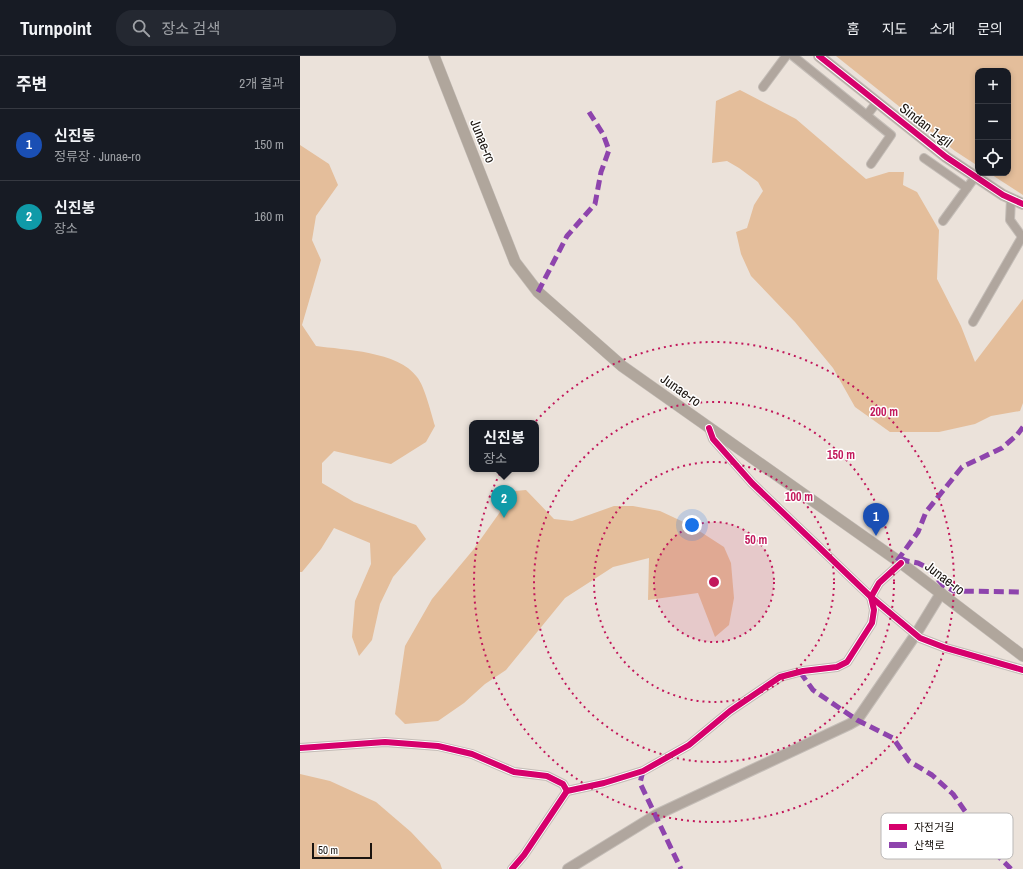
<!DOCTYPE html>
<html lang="ko">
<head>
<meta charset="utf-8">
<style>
	:root { --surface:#171b24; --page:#242831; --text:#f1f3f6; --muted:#9ea1a6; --line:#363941; --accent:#b1afae }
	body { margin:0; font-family:"Archivo Narrow","Noto Sans KR",sans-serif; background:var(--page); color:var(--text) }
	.controls { position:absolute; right:12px; top:12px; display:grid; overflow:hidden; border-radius:8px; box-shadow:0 2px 6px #0003 }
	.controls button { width:36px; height:36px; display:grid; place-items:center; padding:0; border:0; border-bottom:1px solid var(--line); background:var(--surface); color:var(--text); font:20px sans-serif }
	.scale { position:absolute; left:12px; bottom:10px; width:60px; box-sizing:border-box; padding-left:4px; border:2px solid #1a140f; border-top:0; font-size:11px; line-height:14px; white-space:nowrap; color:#1a140f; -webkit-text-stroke:3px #fff; paint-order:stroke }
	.you { position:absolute; left:392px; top:469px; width:14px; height:14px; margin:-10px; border:3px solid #fff; border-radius:50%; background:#1a73e8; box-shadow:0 0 0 6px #1a73e833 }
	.badge { display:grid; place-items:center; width:26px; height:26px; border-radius:50%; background:var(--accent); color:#fff; font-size:13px; font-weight:700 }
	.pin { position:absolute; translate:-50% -33px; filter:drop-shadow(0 1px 2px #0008) }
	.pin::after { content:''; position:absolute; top:21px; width:14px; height:12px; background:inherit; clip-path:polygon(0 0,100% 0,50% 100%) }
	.popup { position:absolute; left:169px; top:364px; width:70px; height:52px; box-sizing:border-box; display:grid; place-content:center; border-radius:8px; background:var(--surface); filter:drop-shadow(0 1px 3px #0005); font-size:13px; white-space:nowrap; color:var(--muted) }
	.popup b { font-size:15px; color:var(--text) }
	.popup::after { content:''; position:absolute; left:50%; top:100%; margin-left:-8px; border:8px solid transparent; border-top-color:var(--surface) }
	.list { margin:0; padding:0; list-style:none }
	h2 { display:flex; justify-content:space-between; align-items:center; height:52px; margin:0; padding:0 16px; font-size:17px }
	h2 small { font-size:13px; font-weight:400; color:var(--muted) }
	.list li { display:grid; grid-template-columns:26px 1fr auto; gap:12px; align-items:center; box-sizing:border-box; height:72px; padding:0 16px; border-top:1px solid var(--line) }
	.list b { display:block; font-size:15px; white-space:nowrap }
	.list p { margin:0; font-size:13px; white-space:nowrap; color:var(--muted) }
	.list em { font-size:13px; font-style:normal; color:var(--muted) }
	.icon { flex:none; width:22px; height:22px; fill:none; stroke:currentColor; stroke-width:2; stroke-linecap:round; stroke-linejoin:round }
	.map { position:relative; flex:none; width:723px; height:813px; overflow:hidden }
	header { display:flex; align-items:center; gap:24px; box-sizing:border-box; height:56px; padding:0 20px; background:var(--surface); border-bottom:1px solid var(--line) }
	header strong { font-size:19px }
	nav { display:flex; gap:22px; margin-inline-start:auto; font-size:14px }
	.search { width:280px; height:36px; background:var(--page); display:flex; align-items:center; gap:10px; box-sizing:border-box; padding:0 14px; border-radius:16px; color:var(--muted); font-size:15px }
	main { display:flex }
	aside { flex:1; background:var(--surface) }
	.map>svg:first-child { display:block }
	.forest { fill:#e4be9b }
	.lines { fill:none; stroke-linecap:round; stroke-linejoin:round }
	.minor-casing { stroke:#c4bdb7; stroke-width:10 }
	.tertiary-casing { stroke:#c4bdb7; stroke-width:12 }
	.secondary-casing { stroke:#c4bdb7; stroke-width:12 }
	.minor { stroke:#b0a69e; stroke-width:8 }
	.tertiary { stroke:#b0a69e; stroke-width:10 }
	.secondary { stroke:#b0a69c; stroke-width:11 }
	.quiet { stroke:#8e44ad; stroke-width:5; stroke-dasharray:10 5; stroke-linecap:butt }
	.cycleway-casing { stroke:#fff; stroke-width:8 }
	.cycleway { stroke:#d6006c; stroke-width:6 }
	.ring { fill:none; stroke:#c2185b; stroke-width:2; stroke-dasharray:2 4 }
	.labels { text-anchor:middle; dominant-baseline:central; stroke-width:3; stroke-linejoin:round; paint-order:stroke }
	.street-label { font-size:14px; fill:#1a140f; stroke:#fff }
	.key { fill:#fff; stroke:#bab8b7; stroke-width:1 }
	.key-label { font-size:11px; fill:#1a140f }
	.centre { fill:#c2185b; stroke:#fff; stroke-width:2 }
	.ring-label { font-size:12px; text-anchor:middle; font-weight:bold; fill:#c2185b; stroke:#fff; stroke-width:3; stroke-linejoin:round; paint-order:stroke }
</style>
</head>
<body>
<header>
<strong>Turnpoint</strong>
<div class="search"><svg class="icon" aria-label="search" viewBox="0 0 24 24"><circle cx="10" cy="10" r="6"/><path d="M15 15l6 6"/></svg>장소 검색</div>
<nav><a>홈</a><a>지도</a><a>소개</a><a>문의</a></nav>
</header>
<main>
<aside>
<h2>주변<small>2개 결과</small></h2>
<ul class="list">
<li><span class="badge" style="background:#1a4fb4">1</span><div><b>신진동</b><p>정류장 · Junae-ro</p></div><em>150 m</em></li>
<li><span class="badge" style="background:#0f9aa8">2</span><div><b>신진봉</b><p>장소</p></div><em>160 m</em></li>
</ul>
</aside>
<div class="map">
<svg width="723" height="813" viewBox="0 0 723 813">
	<rect width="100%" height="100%" fill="#ebe2da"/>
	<g class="forest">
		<path d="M536 0H723V139L689 117H708V15H678V110L655 95Z"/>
		<path d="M440 34 496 63 566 123 589 116H604L603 129 617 136 639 174 637 223 661 270 675 306 723 243V347L720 355 691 360 675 368 639 376H590L555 351 533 312 495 266 451 220 441 198 436 176 447 172 454 149 463 135 458 126 439 112 427 105 412 107 416 45Z"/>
		<path d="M0 89 29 108 38 129 16 160 12 184 21 204 2 269 16 290C44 294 98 295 117 321 125 331 131 357 135 370L126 386 91 408 34 395 22 407V427L54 446 116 469 126 483 93 521 80 548 72 584 59 600 52 581 55 545 71 508 70 487 34 472 21 493 2 516H0Z"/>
		<path d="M226 434 254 463 272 465 314 450H333L360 455 390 469 424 491 431 507 434 542 429 569 415 581 398 537 348 544 349 502 313 511 265 542 206 614 185 628 164 647 138 665 105 668 95 658 105 590 132 543 173 494 215 435Z"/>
		<path d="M0 718 30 725 76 746 111 776 140 807 142 813H0Z"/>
	</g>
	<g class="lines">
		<defs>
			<g id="minor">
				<path d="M493 0 591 79 571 108"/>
				<path d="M463 31 486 0"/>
				<path d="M567 59 577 46"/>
				<path d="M624 102 667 132"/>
				<path d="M711 143 710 164 723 182"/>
				<path d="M643 165 675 121"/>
				<path d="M673 266 722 181"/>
				<path d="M409 372 413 383 452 427 571 541 620 582 646 592 723 614"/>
				<path d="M0 692 85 686 138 690 172 698 214 716 247 720 263 728 267 735"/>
				<path d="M212 813 224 799 267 735 304 727 343 715 389 689 430 655 480 621 503 615 537 611 547 606 572 567 574 554 571 541 579 527 601 507"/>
			</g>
			<g id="tertiary">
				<path d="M519 0 646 101 703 139 723 148"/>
				<path d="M268 813 356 759 550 668 557 664 616 578 641 537"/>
			</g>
			<path id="secondary" d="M134 0 215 206 238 236 322 310 601 507 723 600"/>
		</defs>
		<use href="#minor" class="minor-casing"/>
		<use href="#tertiary" class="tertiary-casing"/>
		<use href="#secondary" class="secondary-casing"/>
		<use href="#minor" class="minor"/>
		<use href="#tertiary" class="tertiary"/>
		<use href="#secondary" class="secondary"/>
		<g class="quiet">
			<path d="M238 236 267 180 295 148 301 116 309 94 303 78 289 56"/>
			<path d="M600 502 607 505 618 507 628 512 643 529 654 535 723 536"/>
			<path d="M597 505 618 476 626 456 662 411 702 392 717 379 723 371"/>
			<path d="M500 616 513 634 557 664 593 682 609 705 632 719 653 738 693 795 711 813"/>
			<path d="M343 715 340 727 381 813"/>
		</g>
		<defs>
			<g id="cycleway">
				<path d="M519 0 646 101 703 139 723 148"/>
				<path d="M409 372 413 383 452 427 571 541 620 582 646 592 723 614"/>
				<path d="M0 692 85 686 138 690 172 698 214 716 247 720 263 728 267 735"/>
				<path d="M212 813 224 799 267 735 304 727 343 715 389 689 430 655 480 621 503 615 537 611 547 606 572 567 574 554 571 541 579 527 601 507"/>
			</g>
		</defs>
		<use href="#cycleway" class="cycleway-casing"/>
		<use href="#cycleway" class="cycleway"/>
	</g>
	<circle cx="414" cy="526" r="60" fill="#c2185b" fill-opacity=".12"/>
	<g class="ring">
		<circle cx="414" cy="526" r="60"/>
		<circle cx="414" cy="526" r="120"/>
		<circle cx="414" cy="526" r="180"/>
		<circle cx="414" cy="526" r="240"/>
	</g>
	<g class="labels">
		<g class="street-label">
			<text transform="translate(626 69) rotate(38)">Sindan 1-gil</text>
			<text transform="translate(183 85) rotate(68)">Junae-ro</text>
			<text transform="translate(381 334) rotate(35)">Junae-ro</text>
			<text transform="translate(645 522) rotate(37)">Junae-ro</text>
		</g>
	</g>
	<rect x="581" y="757" width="132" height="46" rx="6" class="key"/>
	<rect x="589" y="768" width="18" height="6" fill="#d6006c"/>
	<rect x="589" y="786" width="18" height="6" fill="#8e44ad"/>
	<g class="key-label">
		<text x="614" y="775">자전거길</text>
		<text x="614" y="793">산책로</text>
	</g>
	<circle cx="414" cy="526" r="6" class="centre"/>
	<g class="ring-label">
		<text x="584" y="360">200 m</text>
		<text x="541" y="403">150 m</text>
		<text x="499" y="445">100 m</text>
		<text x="456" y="488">50 m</text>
	</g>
</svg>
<div class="controls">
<button>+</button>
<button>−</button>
<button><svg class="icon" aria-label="locate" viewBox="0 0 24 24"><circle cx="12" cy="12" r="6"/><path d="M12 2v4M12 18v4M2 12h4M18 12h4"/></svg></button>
</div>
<div class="scale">50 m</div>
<div class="you"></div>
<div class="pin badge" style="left:576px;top:480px;background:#1a4fb4">1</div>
<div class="pin badge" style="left:204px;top:462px;background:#0f9aa8">2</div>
<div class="popup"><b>신진봉</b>장소</div>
</div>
</main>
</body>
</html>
